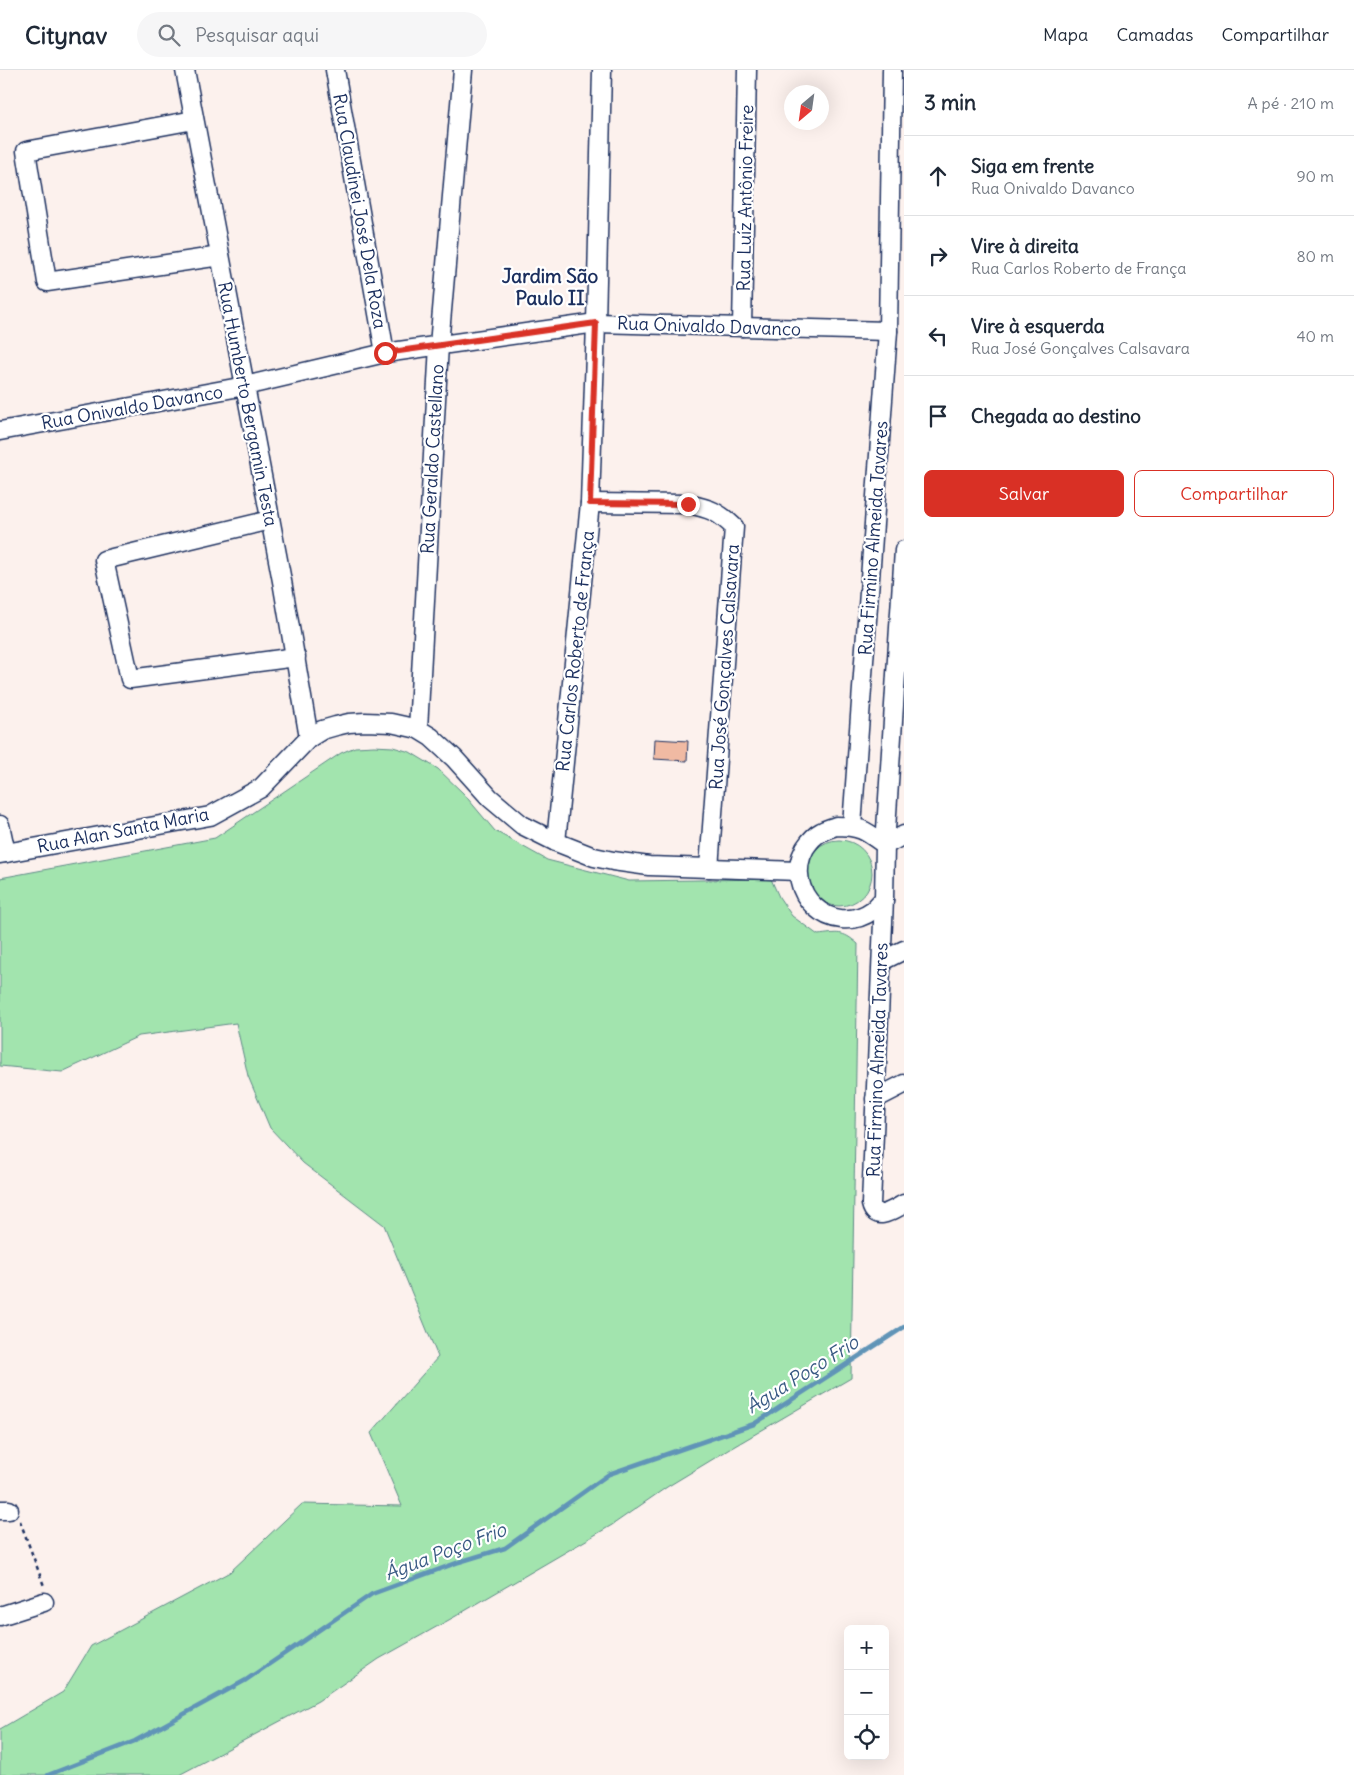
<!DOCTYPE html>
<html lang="pt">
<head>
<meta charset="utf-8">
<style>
	:root { --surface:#fff; --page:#f6f6f7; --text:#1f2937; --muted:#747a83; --line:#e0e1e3; --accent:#d93025 }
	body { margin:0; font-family:Delius,sans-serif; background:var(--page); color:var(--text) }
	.controls { position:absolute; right:15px; bottom:15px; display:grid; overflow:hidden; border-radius:8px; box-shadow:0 5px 20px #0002 }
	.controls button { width:45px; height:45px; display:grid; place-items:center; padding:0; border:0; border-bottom:1px solid var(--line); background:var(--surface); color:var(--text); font:25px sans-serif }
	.compass { position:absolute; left:784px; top:15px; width:45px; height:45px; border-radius:50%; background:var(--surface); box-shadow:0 5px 20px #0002; rotate:209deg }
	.stop { position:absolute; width:15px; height:15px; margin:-11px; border:4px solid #d93025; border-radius:50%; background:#fff }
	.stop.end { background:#d93025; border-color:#fff; box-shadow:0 1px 5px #0008 }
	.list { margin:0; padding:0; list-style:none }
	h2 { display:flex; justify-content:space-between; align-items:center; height:65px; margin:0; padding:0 20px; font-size:21px }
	h2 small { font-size:16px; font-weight:400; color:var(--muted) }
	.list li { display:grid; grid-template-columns:32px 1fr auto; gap:15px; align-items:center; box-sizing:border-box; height:80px; padding:0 20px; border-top:1px solid var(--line) }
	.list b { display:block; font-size:19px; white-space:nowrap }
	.list p { margin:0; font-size:16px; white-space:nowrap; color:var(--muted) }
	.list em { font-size:16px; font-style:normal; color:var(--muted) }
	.actions { display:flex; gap:10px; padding:15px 20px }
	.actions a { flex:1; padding:11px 0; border:1px solid var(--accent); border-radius:8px; text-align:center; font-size:18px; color:var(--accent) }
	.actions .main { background:var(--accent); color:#fff }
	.icon { flex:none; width:28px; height:28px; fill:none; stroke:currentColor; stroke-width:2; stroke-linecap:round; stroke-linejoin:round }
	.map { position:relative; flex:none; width:904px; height:1705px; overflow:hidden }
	header { display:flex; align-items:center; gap:30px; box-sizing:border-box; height:70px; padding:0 25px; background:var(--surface); border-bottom:1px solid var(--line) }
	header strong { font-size:24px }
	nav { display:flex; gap:28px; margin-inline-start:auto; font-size:18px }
	.search { width:350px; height:45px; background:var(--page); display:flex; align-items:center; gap:12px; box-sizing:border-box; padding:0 18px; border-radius:28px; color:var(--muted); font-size:19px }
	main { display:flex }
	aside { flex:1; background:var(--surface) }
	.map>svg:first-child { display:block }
	.green { fill:#a2e4ae; stroke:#5e8a86 }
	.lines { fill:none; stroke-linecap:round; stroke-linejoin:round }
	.stream { stroke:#6194b7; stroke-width:4.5 }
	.building { fill:#f0baa3; stroke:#1b2f5e }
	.minor-casing { stroke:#1b2f5e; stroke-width:21 }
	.path { stroke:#1b2f5e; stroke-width:2.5; stroke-dasharray:4 4; stroke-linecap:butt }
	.minor { stroke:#fff; stroke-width:18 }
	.route { stroke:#d93025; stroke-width:6 }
	.labels { text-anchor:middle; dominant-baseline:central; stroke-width:4.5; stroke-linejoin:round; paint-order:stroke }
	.street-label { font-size:18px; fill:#1b2f5e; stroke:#fff }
	.neighbourhood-label { font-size:19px; font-weight:bold; fill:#1b2f5e; stroke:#fff }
	.water-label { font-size:19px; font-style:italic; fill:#385983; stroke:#fff }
</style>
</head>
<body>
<header>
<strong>Citynav</strong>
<div class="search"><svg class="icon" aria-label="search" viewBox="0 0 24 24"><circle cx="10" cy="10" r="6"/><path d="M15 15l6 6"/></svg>Pesquisar aqui</div>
<nav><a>Mapa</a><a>Camadas</a><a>Compartilhar</a></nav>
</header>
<main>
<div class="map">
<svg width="904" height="1705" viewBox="0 0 904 1705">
	<rect width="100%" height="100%" fill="#fcf1ed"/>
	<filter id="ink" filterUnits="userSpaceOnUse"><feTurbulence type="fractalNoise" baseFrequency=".02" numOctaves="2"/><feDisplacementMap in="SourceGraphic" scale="10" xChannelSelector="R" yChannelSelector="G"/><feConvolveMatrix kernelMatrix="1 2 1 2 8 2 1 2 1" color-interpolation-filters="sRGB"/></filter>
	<g filter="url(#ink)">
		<g class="green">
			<path d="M374 676 393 677 410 682 438 699 463 723 495 761 547 790 629 811 771 809 779 827 792 846 818 865C838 863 842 860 858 874L851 1308 728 1380 667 1417 612 1455 456 1546 379 1589 318 1631 179 1705H0V1659L63 1622 91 1576 230 1502 302 1434 402 1436 371 1363 438 1287 384 1155 303 1093 270 1058 248 1006 236 953 139 966 62 1002 0 996V808L215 768 341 683 355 677Z"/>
			<circle cx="839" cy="803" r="33"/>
		</g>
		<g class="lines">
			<path class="stream" d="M48 1705 135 1671 246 1610 372 1524 459 1492 505 1478 609 1404 754 1354 904 1257"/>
		</g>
		<path class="building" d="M655 669 688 671 687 691 654 689Z"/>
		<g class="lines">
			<defs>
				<g id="minor">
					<path d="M185 0 282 511 309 668"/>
					<path d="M335 0 385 283"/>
					<path d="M194 50 26 81 47 212 220 186"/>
					<path d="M742 257 747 0"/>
					<path d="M0 361 245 316 385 283 596 253 888 261"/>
					<path d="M590 433 688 434C711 439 717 441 734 457L709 798"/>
					<path d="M270 450 104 490 130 609 296 587"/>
					<path d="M418 659 439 275 463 0"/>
					<path d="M0 755 6 783"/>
					<path d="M836 756C861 756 866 761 885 775L884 829C880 832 877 837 873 840 832 870 781 822 805 778 809 772 815 765 821 762 826 759 831 758 836 756Z"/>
					<path d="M852 756 888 261 892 0"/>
					<path d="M556 772 590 433 596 253 602 0"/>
					<path d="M885 775 904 480"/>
					<path d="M885 775 904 765"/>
					<path d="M0 784 210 746 261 718 309 668 322 660 336 656 349 653 365 652 391 653 418 659 431 667 454 688 490 728 522 755 556 772 594 787 613 791 649 796 798 801"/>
					<path d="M884 829 871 1134C875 1153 893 1140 904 1134"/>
					<path d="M882 891 904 880"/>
					<path d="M875 1029 904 1014"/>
					<path d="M0 1440H9"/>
					<path d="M0 1546 44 1532"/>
				</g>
			</defs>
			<use href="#minor" class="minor-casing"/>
			<path class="path" d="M20 1451 44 1516"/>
			<use href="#minor" class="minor"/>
		</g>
	</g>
	<g class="lines" filter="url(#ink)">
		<path class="route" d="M385 283 596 253 590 433 688 434"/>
	</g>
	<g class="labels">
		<g class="street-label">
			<text transform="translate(745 128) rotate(-89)">Rua Luíz Antônio Freire</text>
			<text transform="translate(360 141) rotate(80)">Rua Claudinei José Dela Roza</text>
			<text transform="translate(709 256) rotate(2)">Rua Onivaldo Davanco</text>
			<text transform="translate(248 334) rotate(79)">Rua Humberto Bergamin Testa</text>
			<text transform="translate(132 337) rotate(-10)">Rua Onivaldo Davanco</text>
			<text transform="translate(432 389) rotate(-87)">Rua Geraldo Castellano</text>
			<text transform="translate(873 468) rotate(-86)">Rua Firmino Almeida Tavares</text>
			<text transform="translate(575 581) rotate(-84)">Rua Carlos Roberto de França</text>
			<text transform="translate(724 597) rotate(-86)">Rua José Gonçalves Calsavara</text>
			<text transform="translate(123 760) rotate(-11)">Rua Alan Santa Maria</text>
			<text transform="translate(877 990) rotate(-88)">Rua Firmino Almeida Tavares</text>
		</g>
		<g class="neighbourhood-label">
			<text x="550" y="206">Jardim São<tspan x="550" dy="22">Paulo II</tspan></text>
		</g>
		<g class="water-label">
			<text transform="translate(802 1304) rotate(-32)">Água Poço Frio</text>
			<text transform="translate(445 1481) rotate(-21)">Água Poço Frio</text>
		</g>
	</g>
</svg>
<div class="controls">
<button>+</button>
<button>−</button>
<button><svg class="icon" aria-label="locate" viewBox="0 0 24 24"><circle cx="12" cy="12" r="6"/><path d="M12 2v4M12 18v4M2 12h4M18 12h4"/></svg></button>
</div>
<svg class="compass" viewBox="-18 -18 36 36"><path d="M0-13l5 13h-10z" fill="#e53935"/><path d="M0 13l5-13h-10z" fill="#747a83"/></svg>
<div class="stop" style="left:385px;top:283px"></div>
<div class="stop end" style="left:688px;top:434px"></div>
</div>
<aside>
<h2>3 min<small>A pé · 210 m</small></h2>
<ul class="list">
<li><svg class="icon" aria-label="ahead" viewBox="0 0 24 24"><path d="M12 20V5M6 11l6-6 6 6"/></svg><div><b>Siga em frente</b><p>Rua Onivaldo Davanco</p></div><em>90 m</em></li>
<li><svg class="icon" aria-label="right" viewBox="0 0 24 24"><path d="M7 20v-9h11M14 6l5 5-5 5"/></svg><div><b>Vire à direita</b><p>Rua Carlos Roberto de França</p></div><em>80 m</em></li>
<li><svg class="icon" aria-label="left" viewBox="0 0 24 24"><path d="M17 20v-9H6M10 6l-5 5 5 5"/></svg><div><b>Vire à esquerda</b><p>Rua José Gonçalves Calsavara</p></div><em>40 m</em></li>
<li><svg class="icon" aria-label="arrive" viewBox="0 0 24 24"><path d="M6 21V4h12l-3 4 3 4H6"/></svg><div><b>Chegada ao destino</b></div></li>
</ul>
<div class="actions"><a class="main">Salvar</a><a>Compartilhar</a></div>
</aside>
</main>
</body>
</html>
